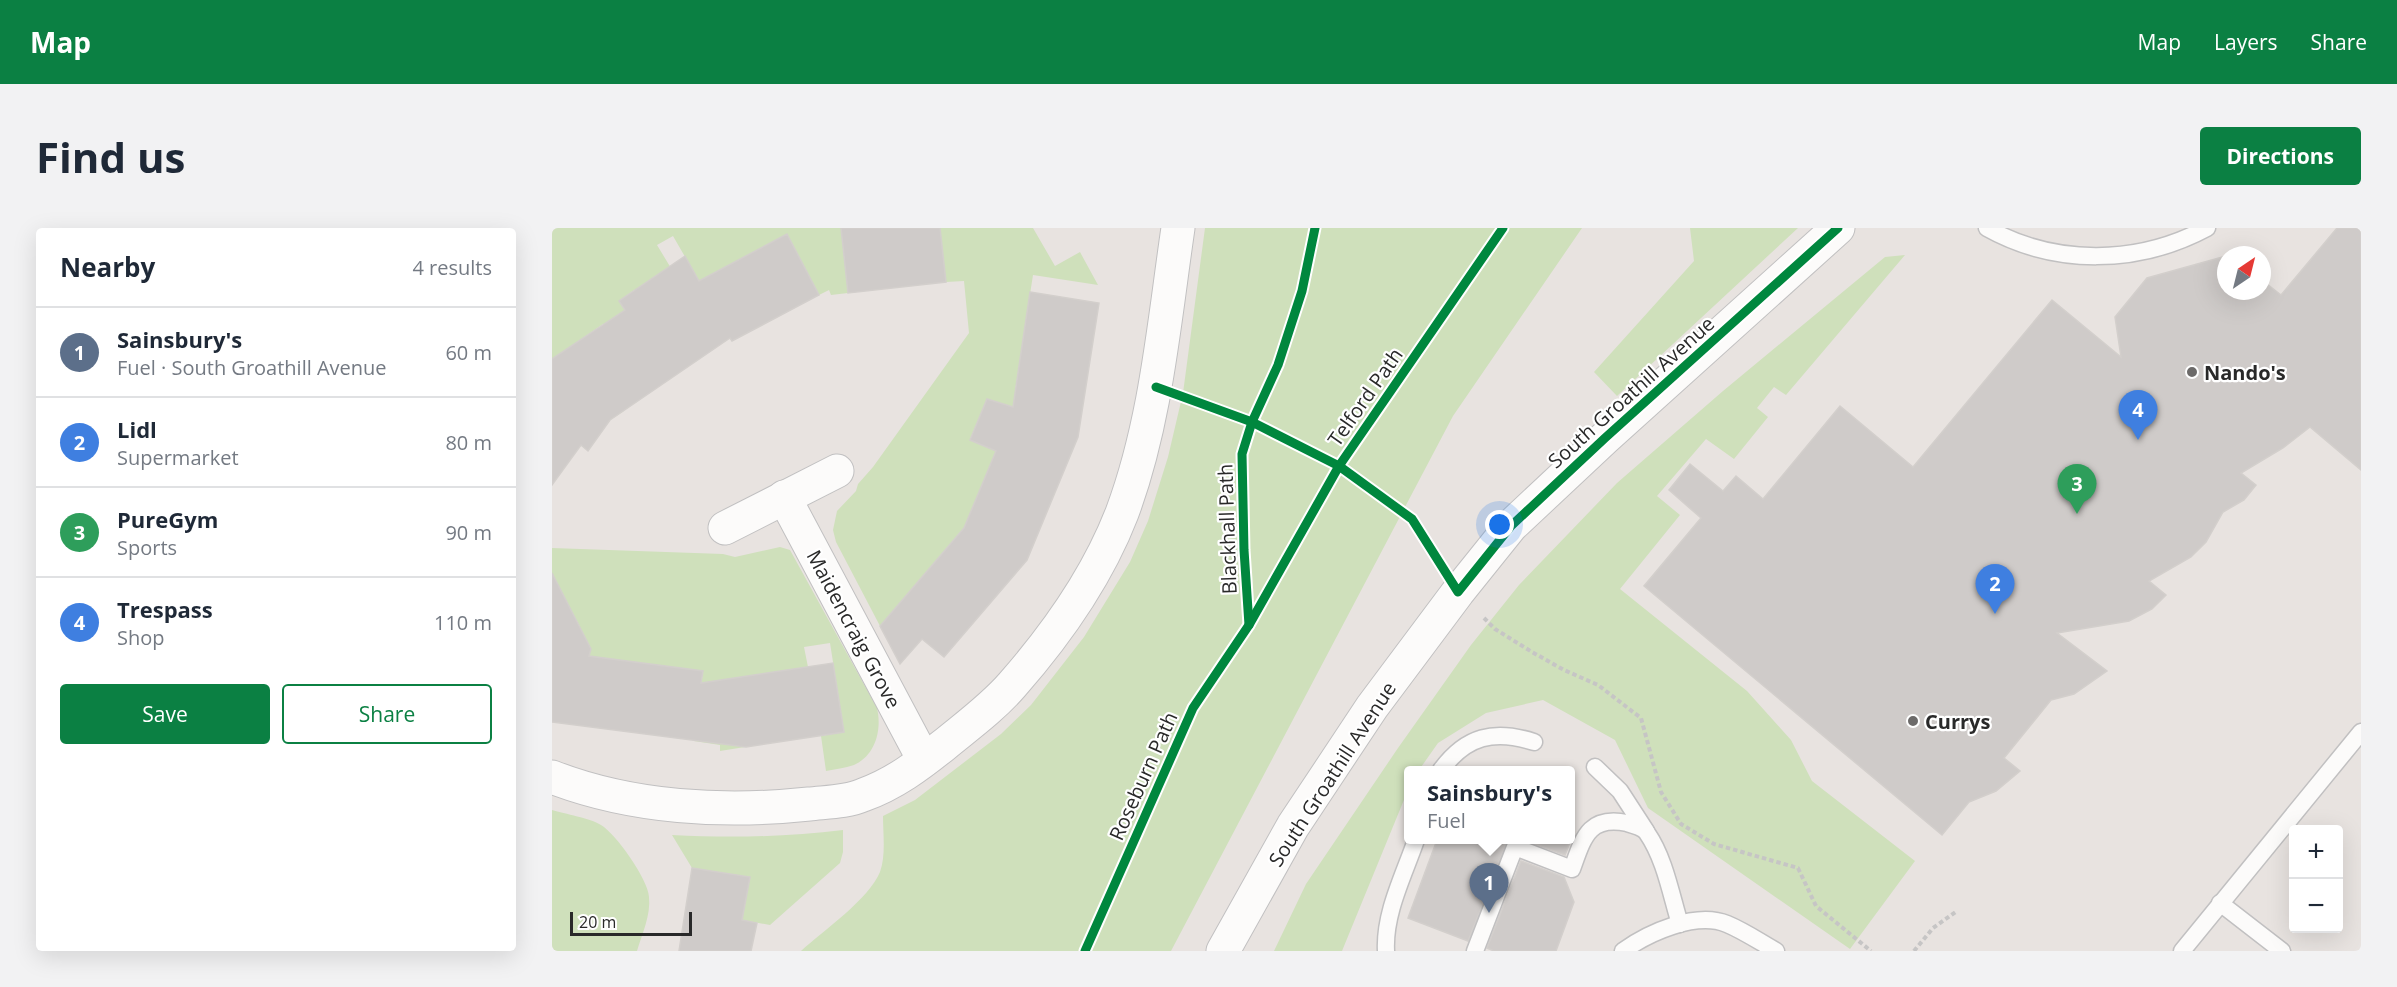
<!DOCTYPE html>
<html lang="en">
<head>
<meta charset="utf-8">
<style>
	:root { --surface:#fff; --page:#f2f2f3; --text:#1f2937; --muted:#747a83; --line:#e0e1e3; --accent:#0b8043 }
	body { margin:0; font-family:"Open Sans",sans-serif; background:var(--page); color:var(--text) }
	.controls { position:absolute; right:18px; bottom:18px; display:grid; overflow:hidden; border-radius:6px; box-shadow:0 6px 24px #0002 }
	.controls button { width:54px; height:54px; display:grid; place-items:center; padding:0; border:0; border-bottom:2px solid var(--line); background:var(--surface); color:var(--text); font:30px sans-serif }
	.compass { position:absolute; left:1665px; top:18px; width:54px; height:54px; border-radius:50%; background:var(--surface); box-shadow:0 6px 24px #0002; rotate:35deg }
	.scale { position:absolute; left:18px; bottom:15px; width:122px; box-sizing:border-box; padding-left:6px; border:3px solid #292929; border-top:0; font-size:16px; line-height:21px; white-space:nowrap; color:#292929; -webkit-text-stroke:4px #fff; paint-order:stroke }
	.you { position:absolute; left:948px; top:297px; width:21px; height:21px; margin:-15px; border:4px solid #fff; border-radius:50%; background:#1a73e8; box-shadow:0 0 0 9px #1a73e833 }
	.badge { display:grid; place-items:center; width:39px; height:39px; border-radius:50%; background:var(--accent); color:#fff; font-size:20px; font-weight:700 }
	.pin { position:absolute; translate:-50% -50px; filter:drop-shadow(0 2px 3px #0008) }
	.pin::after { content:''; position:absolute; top:32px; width:21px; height:18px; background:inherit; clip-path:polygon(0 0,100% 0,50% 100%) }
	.popup { position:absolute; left:852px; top:538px; width:171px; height:78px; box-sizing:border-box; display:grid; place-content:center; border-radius:6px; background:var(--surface); filter:drop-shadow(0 2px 4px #0005); font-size:20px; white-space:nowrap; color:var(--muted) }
	.popup b { font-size:22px; color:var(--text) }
	.popup::after { content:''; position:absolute; left:50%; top:100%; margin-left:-12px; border:12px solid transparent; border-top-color:var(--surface) }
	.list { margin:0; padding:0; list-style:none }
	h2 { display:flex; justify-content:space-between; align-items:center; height:78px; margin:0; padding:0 24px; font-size:26px }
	h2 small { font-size:20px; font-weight:400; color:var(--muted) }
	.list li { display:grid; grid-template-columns:39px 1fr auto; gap:18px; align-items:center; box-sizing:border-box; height:90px; padding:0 24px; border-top:2px solid var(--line) }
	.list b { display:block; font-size:22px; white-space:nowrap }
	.list p { margin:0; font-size:20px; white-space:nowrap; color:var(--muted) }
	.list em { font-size:20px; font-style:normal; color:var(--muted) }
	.actions { display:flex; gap:12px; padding:18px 24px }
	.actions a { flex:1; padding:14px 0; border:2px solid var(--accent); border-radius:6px; text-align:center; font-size:21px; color:var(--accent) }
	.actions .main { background:var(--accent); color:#fff }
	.map { position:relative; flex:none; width:1809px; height:723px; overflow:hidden; border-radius:6px }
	header { display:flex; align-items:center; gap:36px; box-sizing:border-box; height:84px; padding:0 30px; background:var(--accent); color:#fff }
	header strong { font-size:28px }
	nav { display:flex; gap:33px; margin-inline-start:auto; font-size:21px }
	.intro { display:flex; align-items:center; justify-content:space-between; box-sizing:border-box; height:144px; padding:0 36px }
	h1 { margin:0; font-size:42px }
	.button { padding:15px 27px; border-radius:6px; background:var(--accent); color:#fff; font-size:21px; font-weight:700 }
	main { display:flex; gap:36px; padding:0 36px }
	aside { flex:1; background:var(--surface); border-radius:6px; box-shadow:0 6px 24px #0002 }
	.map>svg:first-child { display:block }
	.green { fill:#cfe0bb }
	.building { fill:#cfcbc9; stroke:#d3cfcc; stroke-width:1.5 }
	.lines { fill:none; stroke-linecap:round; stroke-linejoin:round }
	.lane-casing { stroke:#c1c0c1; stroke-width:19 }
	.street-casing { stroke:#c1c0c1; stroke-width:35 }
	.secondary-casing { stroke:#c1c0c1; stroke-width:35 }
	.path { stroke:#c6c5c5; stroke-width:4; stroke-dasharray:4.5 3; stroke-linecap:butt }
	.lane { stroke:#fcfbfa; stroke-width:16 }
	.street { stroke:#fcfbfa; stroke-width:33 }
	.secondary { stroke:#fcfbfa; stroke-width:33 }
	.cycleway-casing { stroke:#fff; stroke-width:13 }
	.cycleway { stroke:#00873e; stroke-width:9 }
	.poi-dot { fill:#6c6a69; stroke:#fff; stroke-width:2 }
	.labels { text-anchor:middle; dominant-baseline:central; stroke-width:4.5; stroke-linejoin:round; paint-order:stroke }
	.poi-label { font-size:20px; font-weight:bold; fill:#292929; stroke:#fff; text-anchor:start }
	.street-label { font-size:20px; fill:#292929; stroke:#fff }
</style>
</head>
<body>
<header>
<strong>Map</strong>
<nav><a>Map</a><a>Layers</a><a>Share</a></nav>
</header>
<div class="intro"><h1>Find us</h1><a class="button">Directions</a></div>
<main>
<aside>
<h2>Nearby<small>4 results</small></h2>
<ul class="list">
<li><span class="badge" style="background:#5c6f8a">1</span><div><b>Sainsbury's</b><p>Fuel · South Groathill Avenue</p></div><em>60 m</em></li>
<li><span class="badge" style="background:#3f7fe0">2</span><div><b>Lidl</b><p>Supermarket</p></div><em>80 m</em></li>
<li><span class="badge" style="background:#2e9e5b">3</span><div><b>PureGym</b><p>Sports</p></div><em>90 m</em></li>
<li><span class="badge" style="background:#3f7fe0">4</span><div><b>Trespass</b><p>Shop</p></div><em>110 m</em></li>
</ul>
<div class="actions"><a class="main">Save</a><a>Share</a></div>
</aside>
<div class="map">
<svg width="1809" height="723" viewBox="0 0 1809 723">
	<rect width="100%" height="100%" fill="#e8e3e0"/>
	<g class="green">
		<path d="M0 0H289L296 65 279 67 277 62 267 67 235 6 147 53 121 8 105 17 128 55 82 62 67 73 81 95 60 109 51 96 25 114 72 183 58 192 0 130Z"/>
		<path d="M388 0H481L503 38 528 24 546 57 481 47 463 163 496 189 435 171 418 211 444 223 419 283 484 310 409 303 328 398 284 314 281 302 285 283 304 263 306 256 321 239 417 105 412 53 394 54Z"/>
		<path d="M653 0H1030L901 188 619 723H249C271 703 317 671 328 644 334 627 331 606 331 588L363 572 449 506 479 477 532 409 578 334 596 293 616 229 631 165Z"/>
		<path d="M1138 0H1246L1065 168 1042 144 1142 33Z"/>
		<path d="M1353 27 1234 167 1222 159 1205 180 1216 189 1182 231 1154 211 1105 268 1128 287 1068 361 1195 463 1239 512 1260 553 1363 633 1298 721 1096 580 1063 512 991 472 934 485 886 515 867 542H856V562L790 723H722L754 656 846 520 919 417 967 357 1065 255 1171 163 1333 29Z"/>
		<path d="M228 319 238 322 325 480C330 501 324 527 302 537 293 540 283 541 274 543L269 508 292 504 278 415 252 419 256 439 183 450 193 519 168 523V517L142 513 151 443 23 483 39 420 25 414 30 403 25 393 10 388 0 391V320L171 326 183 329Z"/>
		<path d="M0 582C13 586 38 590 49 597 64 606 96 651 97 669 99 687 90 706 85 723H0Z"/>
		<path d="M291 602V624L288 635 218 697 190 692 198 649 140 640 120 607C178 610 234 609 291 602Z"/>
	</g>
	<g class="building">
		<path d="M289 0H388L394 54 296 65Z"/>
		<path d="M1785 0H1809V242L1758 199 1731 220 1689 245 1704 257 1692 272 1671 284 1654 314 1639 329 1597 353 1614 367 1600 381 1577 393 1505 405 1555 443 1522 466 1499 472 1452 530 1468 543 1444 563 1417 574 1390 607 1092 358 1149 290 1117 262 1138 236 1171 263 1184 248 1211 271 1288 178 1361 239 1500 72 1569 129 1563 89 1595 50 1674 28V63H1710V52L1729 67Z"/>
		<path d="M235 6 267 67 180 113 178 110 58 192 36 223 29 217 0 257V131L73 82 67 73 133 28 147 53Z"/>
		<path d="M478 64 547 75 526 209 475 332 392 429 370 411 348 436 328 398 412 300 444 223 418 212 435 171 461 179Z"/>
		<path d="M0 345 39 421 37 428 151 443 149 455 281 435 292 504 194 519 0 494Z"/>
		<path d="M885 612H956L916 713 856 690Z"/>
		<path d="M973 612H1019L1013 627Z"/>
		<path d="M969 633 1012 649 1022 674 1004 723H942L935 720Z"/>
		<path d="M140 640 198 649 190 692 205 695 199 723H127Z"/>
	</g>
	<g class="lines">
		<defs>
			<g id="lane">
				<path d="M1435 0C1503 38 1586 37 1655 0"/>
				<path d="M1043 539 1068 563 1094 603"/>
				<path d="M889 542C914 508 942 501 982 514"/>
				<path d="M1668 675 1730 723"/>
				<path d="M834 723C832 685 852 647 864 612"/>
				<path d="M923 723 963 619 1020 641C1031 611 1036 587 1075 595 1082 597 1092 600 1095 605 1113 631 1119 667 1128 696"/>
				<path d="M1071 723C1096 705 1144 683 1175 696 1192 703 1208 714 1224 723"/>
				<path d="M1630 723 1809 504"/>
			</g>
			<g id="street">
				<path d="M232 269 372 532"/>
				<path d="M173 300 285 243"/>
				<path d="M0 549C80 580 172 585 257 576 275 574 295 574 311 567 342 556 367 537 392 517 415 498 440 480 460 457 504 407 546 347 570 285 604 194 612 95 626 0"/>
			</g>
			<path id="secondary" d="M671 723 741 598 820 479 906 364 959 298 1053 210 1286 0"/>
		</defs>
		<use href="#lane" class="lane-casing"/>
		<use href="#street" class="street-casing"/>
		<use href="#secondary" class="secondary-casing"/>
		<g class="path">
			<path d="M637 171 700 194 787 238"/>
			<path d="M932 390 943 401 980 424 1012 442 1046 457 1089 490 1109 564 1129 596 1162 616 1246 640 1264 678 1319 723"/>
			<path d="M1362 723 1381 700 1405 683"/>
		</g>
		<use href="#lane" class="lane"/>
		<use href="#street" class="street"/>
		<use href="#secondary" class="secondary"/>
		<defs>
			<g id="cycleway">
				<path d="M604 159 700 194 787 238 860 291 906 364 959 298 1053 210 1286 0"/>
				<path d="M697 397 692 322 690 226 700 194 726 137 750 63 763 0"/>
				<path d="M533 723 641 480 697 397 787 238 951 0"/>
			</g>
		</defs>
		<use href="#cycleway" class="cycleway-casing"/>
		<use href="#cycleway" class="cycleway"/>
	</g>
	<g class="poi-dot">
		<circle cx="1640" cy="144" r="6"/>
		<circle cx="1361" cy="493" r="6"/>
	</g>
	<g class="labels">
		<g class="poi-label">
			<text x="1652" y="144">Nando's</text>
			<text x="1373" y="493">Currys</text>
		</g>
		<g class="street-label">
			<text transform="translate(1079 164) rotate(-42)">South Groathill Avenue</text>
			<text transform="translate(813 169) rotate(-55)">Telford Path</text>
			<text transform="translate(675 301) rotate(-92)">Blackhall Path</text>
			<text transform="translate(302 401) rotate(62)">Maidencraig Grove</text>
			<text transform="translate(780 546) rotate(-57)">South Groathill Avenue</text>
			<text transform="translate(591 548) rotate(-66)">Roseburn Path</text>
		</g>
	</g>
</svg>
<div class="controls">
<button>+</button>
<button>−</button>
</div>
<svg class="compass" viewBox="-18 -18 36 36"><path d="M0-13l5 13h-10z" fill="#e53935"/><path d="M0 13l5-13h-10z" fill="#747a83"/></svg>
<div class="scale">20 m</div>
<div class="you"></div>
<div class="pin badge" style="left:937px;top:685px;background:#5c6f8a">1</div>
<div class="popup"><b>Sainsbury's</b>Fuel</div>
<div class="pin badge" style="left:1443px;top:386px;background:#3f7fe0">2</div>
<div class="pin badge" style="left:1525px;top:286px;background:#2e9e5b">3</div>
<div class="pin badge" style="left:1586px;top:212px;background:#3f7fe0">4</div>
</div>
</main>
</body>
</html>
